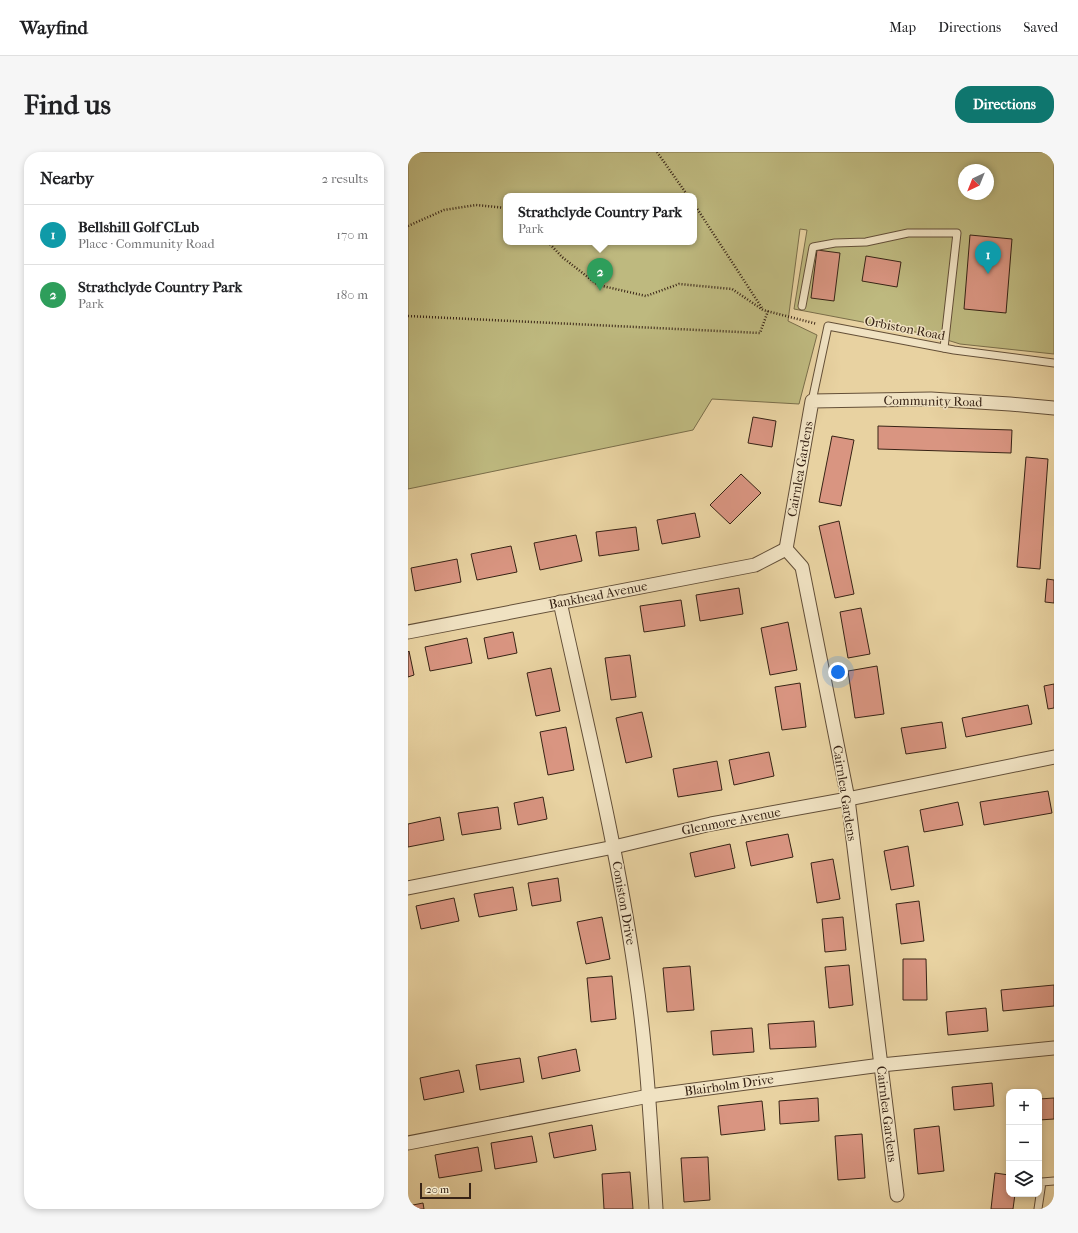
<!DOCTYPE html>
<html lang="en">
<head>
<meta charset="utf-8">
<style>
	:root { --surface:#fff; --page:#f6f6f6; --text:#202124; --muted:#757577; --line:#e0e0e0; --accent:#0f766e }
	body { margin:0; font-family:"IM FELL French Canon",serif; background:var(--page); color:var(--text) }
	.controls { position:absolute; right:12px; bottom:12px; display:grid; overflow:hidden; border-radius:8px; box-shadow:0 2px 6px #0003 }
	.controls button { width:36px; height:36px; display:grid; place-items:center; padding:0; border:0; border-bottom:1px solid var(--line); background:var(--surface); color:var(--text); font:20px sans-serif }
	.compass { position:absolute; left:550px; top:12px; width:36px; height:36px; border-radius:50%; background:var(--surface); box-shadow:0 2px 6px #0003; rotate:223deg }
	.scale { position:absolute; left:12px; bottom:10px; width:51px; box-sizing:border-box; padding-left:4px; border:2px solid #372315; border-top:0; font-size:11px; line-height:14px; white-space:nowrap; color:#372315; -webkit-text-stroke:3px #f0e2c2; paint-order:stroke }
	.you { position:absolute; left:430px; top:520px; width:14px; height:14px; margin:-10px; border:3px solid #fff; border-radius:50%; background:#1a73e8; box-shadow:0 0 0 6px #1a73e833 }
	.badge { display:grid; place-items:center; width:26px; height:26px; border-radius:50%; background:var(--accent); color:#fff; font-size:13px; font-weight:700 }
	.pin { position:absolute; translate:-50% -33px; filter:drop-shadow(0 1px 2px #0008) }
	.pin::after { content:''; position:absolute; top:21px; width:14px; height:12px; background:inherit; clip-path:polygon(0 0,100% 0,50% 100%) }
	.popup { position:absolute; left:95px; top:41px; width:194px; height:52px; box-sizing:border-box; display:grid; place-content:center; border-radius:8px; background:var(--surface); filter:drop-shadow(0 1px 3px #0005); font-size:13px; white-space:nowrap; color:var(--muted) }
	.popup b { font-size:15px; color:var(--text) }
	.popup::after { content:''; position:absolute; left:50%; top:100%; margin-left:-8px; border:8px solid transparent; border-top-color:var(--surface) }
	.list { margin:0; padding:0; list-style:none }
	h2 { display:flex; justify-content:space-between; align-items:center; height:52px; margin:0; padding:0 16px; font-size:17px }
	h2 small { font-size:13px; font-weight:400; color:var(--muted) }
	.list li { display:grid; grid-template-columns:26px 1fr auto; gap:12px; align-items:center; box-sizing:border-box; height:60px; padding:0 16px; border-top:1px solid var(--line) }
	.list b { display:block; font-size:15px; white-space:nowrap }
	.list p { margin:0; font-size:13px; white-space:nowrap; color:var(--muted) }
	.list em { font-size:13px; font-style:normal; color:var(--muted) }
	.icon { flex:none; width:22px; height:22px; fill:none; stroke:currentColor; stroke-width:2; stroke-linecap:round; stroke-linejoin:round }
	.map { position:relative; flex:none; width:646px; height:1057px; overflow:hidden; border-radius:16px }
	header { display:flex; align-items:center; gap:24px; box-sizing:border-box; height:56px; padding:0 20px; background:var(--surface); border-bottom:1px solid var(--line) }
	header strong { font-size:19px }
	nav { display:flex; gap:22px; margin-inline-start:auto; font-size:14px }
	.intro { display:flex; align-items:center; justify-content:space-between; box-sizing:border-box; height:96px; padding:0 24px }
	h1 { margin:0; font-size:28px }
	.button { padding:10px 18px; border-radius:16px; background:var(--accent); color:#fff; font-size:14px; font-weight:700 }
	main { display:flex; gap:24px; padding:0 24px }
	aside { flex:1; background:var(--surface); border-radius:16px; box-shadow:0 2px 6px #0003 }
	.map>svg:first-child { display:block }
	.green { fill:#beb97f; stroke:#7a6e4a; fill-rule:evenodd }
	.building { fill:#d99581; stroke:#372315 }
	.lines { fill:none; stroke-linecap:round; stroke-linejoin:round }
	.lane-casing { stroke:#634f38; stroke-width:9 }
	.street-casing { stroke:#634f38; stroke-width:15 }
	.path { stroke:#372315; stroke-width:2.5; stroke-dasharray:1 2; stroke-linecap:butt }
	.lane { stroke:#f0e2c2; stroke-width:7 }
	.street { stroke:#f0e2c2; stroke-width:13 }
	.labels { text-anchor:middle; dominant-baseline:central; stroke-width:3; stroke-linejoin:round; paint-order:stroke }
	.street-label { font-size:13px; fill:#372315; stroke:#f0e2c2 }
</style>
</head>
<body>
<header>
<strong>Wayfind</strong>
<nav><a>Map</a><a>Directions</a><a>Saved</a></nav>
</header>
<div class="intro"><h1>Find us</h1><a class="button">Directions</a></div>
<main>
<aside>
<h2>Nearby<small>2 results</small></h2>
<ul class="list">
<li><span class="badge" style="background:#0f9aa8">1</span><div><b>Bellshill Golf CLub</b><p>Place · Community Road</p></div><em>170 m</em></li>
<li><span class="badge" style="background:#2e9e5b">2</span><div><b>Strathclyde Country Park</b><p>Park</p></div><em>180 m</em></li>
</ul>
</aside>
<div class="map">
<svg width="646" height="1057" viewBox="0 0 646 1057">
	<rect width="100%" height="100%" fill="#e8d2a1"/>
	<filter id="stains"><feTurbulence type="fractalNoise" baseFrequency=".005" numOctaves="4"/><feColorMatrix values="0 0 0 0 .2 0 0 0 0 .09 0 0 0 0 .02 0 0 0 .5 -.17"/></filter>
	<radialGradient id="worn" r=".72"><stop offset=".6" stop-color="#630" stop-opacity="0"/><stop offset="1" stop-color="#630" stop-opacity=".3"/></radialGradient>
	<path class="green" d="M0 0H646V202L552 192 523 183 386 157 399 78 392 77 380 169 409 183 391 252 304 247 285 278 0 337ZM556 18H580V42H556ZM98 44H286V90H98Z"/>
	<g class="building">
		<path d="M562 83 604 87 598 161 556 157Z"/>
		<path d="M409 98 432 101 426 149 403 146Z"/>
		<path d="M458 104 493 110 489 135 454 129Z"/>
		<path d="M345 265 368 269 364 295 340 291Z"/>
		<path d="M470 274 604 278 603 301 470 297Z"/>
		<path d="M424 284 446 288 433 354 411 350Z"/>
		<path d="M618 305 640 307 632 417 609 415Z"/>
		<path d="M333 322 353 341 322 372 302 353Z"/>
		<path d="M287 361 292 385 254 392 249 368Z"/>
		<path d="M431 369 446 442 427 446 411 374Z"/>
		<path d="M228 375 231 398 191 404 188 380Z"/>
		<path d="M168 383 174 409 132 418 126 391Z"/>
		<path d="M103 394 109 420 69 428 63 402Z"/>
		<path d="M49 407 53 430 7 439 3 416Z"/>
		<path d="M639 427 646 428V451L637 450Z"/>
		<path d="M331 436 335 462 292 469 288 443Z"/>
		<path d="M273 448 277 474 236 480 232 454Z"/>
		<path d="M453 456 462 502 440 506 432 460Z"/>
		<path d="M380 470 389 518 362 523 353 476Z"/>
		<path d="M105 480 109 501 80 507 76 486Z"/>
		<path d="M59 486 64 511 22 519 17 495Z"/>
		<path d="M1 499 6 523 0 525V500Z"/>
		<path d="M222 503 228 545 203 548 197 506Z"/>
		<path d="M469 514 476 562 447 566 440 519Z"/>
		<path d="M143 516 152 559 128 564 119 521Z"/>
		<path d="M392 531 398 575 374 578 367 535Z"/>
		<path d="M646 532V556L640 557 636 534Z"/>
		<path d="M620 553 624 572 558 585 554 566Z"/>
		<path d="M234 560 244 605 218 611 208 566Z"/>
		<path d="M534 570 538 596 498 602 493 576Z"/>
		<path d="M158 575 166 618 140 623 132 580Z"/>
		<path d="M361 600 366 624 326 633 321 608Z"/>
		<path d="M309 609 314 638 270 645 265 617Z"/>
		<path d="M640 639 644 661 576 673 572 650Z"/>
		<path d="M135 645 139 667 110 673 106 651Z"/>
		<path d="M550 650 555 673 516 680 512 658Z"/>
		<path d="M90 655 93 677 54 683 50 661Z"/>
		<path d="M32 665 36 688 0 695V672Z"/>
		<path d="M380 682 385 705 343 714 338 690Z"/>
		<path d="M322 692 327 716 287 725 282 701Z"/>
		<path d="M500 694 506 734 483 738 476 699Z"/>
		<path d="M425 707 432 747 409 751 403 711Z"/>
		<path d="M150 726 153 749 124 754 120 731Z"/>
		<path d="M105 735 109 758 71 765 66 742Z"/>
		<path d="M46 746 51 769 13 777 8 754Z"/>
		<path d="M511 749 516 789 493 792 488 752Z"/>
		<path d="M194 765 202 807 178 812 169 770Z"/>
		<path d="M435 765 438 798 417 800 414 767Z"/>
		<path d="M495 807H518L519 848H495Z"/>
		<path d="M441 813 445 853 421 856 417 815Z"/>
		<path d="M282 814 286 858 259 860 255 816Z"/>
		<path d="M204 824 208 867 183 870 179 826Z"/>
		<path d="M646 833V854L595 859 593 838Z"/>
		<path d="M578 856 580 879 540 883 538 860Z"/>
		<path d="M406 869 408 895 362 897 360 872Z"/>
		<path d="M344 876 346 900 305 903 303 879Z"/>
		<path d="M168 897 172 919 134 927 130 905Z"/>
		<path d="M112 906 116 930 72 938 68 913Z"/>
		<path d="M51 918 56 940 16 948 12 926Z"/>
		<path d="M584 931 586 954 546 958 544 935Z"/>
		<path d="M410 946 411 969 372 972 371 949Z"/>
		<path d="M646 946V967L631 968V947Z"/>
		<path d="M354 949 357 978 313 983 310 954Z"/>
		<path d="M184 973 188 998 146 1006 141 981Z"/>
		<path d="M531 974 536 1019 510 1022 506 977Z"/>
		<path d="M454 982 457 1026 430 1028 427 984Z"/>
		<path d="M124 984 129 1010 87 1017 83 991Z"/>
		<path d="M70 995 74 1019 31 1026 27 1003Z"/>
		<path d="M300 1005 302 1048 276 1050 273 1006Z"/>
		<path d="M222 1020 225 1057H196L194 1022Z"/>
		<path d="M587 1021 601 1023V1042H607L605 1057H583Z"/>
		<path d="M15 1051 16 1057H0V1054Z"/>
	</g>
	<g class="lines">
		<defs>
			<g id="lane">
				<path d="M394 154 405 95 427 91 458 90 500 81H549L536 196"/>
				<path d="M404 249 420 174 546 198 646 211"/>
				<path d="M630 1057 634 1030 646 1029"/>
			</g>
			<g id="street">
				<path d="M378 397 394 415 440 647 489 1043"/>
				<path d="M378 397 404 249 523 247 602 252 646 256"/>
				<path d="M152 450C179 573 209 695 227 820 239 898 243 978 248 1057"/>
				<path d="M0 480 347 413 378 397"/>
				<path d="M0 736 206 695 303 672 440 647 646 605"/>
				<path d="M0 991 241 944 473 913 646 896"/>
			</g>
		</defs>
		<use href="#lane" class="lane-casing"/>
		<use href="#street" class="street-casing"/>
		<g class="path">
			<path d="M249 0 280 44"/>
			<path d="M286 52 354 156"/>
			<path d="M0 74 36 58 68 53 98 56"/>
			<path d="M140 90 154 105 190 133 238 144 271 132 324 137 355 158 409 172"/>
			<path d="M0 164 352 181 360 159"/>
		</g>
		<use href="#lane" class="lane"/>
		<use href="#street" class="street"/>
	</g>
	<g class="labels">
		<g class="street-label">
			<text transform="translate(497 176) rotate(11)">Orbiston Road</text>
			<text transform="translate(525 249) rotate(1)">Community Road</text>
			<text transform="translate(392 317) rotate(-80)">Cairnlea Gardens</text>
			<text transform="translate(190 443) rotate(-11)">Bankhead Avenue</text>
			<text transform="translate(437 641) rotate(81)">Cairnlea Gardens</text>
			<text transform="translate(323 669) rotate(-11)">Glenmore Avenue</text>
			<text transform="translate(216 751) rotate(80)">Coniston Drive</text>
			<text transform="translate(321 933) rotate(-8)">Blairholm Drive</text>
			<text transform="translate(479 962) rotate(83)">Cairnlea Gardens</text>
		</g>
	</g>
	<rect width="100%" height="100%" filter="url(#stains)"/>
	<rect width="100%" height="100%" fill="url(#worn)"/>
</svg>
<div class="controls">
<button>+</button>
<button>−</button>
<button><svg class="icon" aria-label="layers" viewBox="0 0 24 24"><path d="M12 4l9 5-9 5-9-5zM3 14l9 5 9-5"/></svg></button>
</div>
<svg class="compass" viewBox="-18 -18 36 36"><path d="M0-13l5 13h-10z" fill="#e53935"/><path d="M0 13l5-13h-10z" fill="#757577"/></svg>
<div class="scale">20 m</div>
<div class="you"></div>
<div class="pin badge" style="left:580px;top:122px;background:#0f9aa8">1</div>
<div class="pin badge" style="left:192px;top:139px;background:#2e9e5b">2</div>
<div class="popup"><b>Strathclyde Country Park</b>Park</div>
</div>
</main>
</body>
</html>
